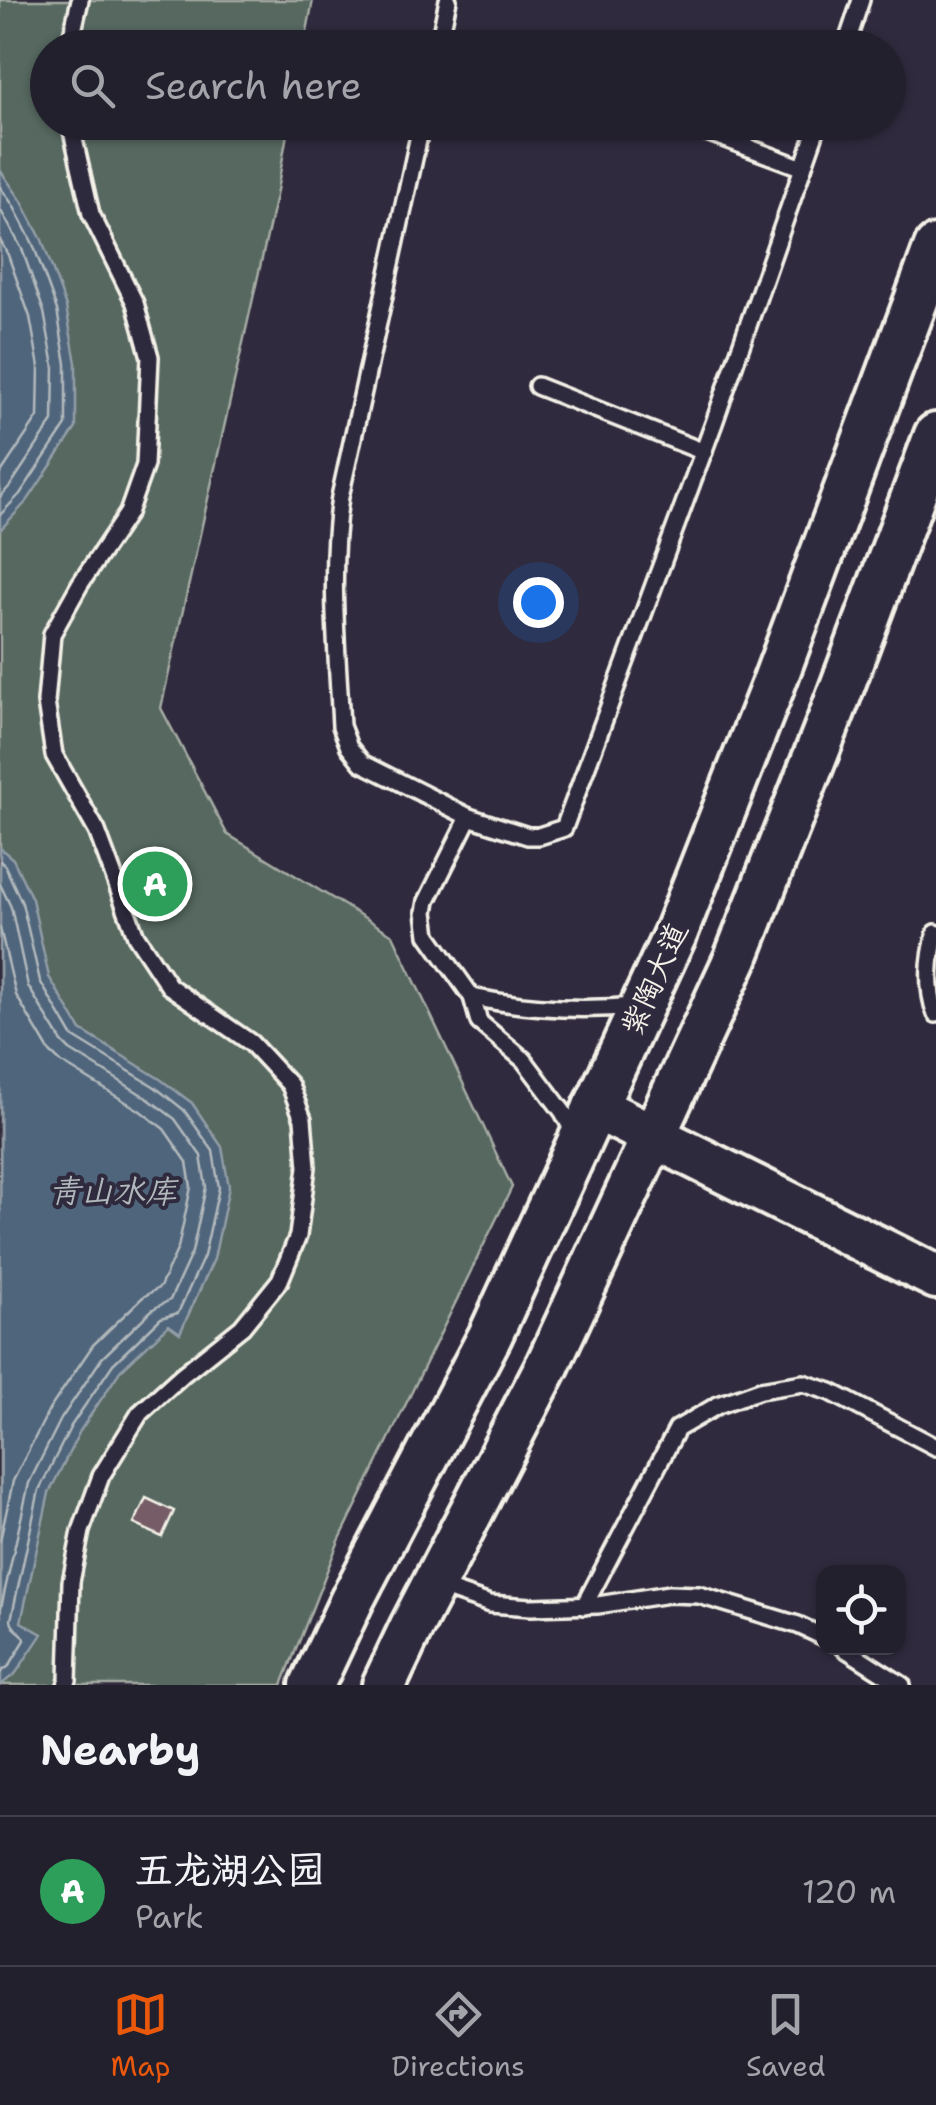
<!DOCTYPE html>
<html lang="en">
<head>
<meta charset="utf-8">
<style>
	:root { --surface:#23202e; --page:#2b2836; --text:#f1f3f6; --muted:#a3a3aa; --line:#403e4a; --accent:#ea580c }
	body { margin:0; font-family:"Shantell Sans","LXGW WenKai TC",sans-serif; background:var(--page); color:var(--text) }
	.controls { position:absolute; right:30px; bottom:30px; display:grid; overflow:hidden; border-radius:20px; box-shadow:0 2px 8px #0004 }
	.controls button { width:90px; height:90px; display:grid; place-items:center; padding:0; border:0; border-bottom:2px solid var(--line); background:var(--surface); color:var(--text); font:50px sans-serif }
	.you { position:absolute; left:538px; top:602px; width:35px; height:35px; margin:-25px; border:8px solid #fff; border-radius:50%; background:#1a73e8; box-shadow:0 0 0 15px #1a73e833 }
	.badge { display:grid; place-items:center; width:65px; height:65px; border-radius:50%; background:var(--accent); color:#fff; font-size:32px; font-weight:700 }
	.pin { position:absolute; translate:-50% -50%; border:5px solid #fff; box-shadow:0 2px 10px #0006 }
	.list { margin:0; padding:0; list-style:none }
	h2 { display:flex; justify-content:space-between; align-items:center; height:130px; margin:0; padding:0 40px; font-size:42px }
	h2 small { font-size:32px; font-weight:400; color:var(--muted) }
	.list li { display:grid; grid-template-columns:65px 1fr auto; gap:30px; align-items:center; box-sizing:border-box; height:150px; padding:0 40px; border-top:2px solid var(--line) }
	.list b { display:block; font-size:38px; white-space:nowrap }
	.list p { margin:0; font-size:32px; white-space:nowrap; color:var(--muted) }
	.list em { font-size:32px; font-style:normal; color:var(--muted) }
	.icon { flex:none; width:55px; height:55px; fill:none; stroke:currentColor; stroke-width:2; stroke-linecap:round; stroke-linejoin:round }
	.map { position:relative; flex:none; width:936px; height:1685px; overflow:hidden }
	.search { position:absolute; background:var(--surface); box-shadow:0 2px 8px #0004; left:30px; right:30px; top:30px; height:110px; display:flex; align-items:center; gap:25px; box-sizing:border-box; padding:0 35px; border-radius:55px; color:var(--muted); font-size:38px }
	.sheet { height:280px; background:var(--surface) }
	nav { display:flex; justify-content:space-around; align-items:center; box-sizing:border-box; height:140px; border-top:2px solid var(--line); background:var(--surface); font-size:28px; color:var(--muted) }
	nav a { display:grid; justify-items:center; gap:5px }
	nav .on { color:var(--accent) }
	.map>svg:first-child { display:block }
	.green { fill:#576860; stroke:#a6aca4; stroke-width:2.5 }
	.water { fill:#50657b; stroke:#929da7; stroke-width:2.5 }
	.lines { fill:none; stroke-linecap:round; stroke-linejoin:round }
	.shore { stroke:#b2b9bc; stroke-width:2.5 }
	.building { fill:#745c66; stroke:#f4f1e8; stroke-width:2.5 }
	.lane-casing { stroke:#f4f1e8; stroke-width:22 }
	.secondary-casing { stroke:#f4f1e8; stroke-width:50 }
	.lane { stroke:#2f2a3d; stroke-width:15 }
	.secondary { stroke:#2f2a3d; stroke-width:42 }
	.labels { text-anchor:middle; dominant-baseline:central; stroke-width:8; stroke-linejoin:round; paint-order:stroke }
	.street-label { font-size:30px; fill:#f4f1e8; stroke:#2f2a3d }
	.water-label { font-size:32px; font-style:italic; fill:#b2b9bc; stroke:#2f2a3d }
</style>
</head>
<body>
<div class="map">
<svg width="936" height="1685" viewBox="0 0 936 1685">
	<rect width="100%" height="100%" fill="#2f2a3d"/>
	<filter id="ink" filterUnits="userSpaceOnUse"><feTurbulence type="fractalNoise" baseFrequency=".01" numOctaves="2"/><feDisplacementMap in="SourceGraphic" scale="20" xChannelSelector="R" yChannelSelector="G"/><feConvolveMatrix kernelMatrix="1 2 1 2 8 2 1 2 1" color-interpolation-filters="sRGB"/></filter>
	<g filter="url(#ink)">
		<path class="green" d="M0 0H313L304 47 48 48V122L289 123 276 196 161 708 227 834 393 935 512 1187 338 1543 282 1685H0Z"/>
		<g class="water">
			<path d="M0 170 21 200 42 240 66 307 76 363V428L28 500 0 530Z"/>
			<path d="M0 848 13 859 32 899 49 977 81 1030 160 1079 192 1103 222 1147 229 1187 214 1259 180 1333 169 1325 120 1371 80 1431 49 1493 21 1622 42 1634 16 1673 1 1685Z"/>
		</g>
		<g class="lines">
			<g class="shore">
				<path d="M0 187 13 205 33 244 57 310 66 364V425L20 494 0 515"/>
				<path d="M0 209 22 249 44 312 54 366 53 421 10 486 0 497"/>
				<path d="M0 240 8 255 30 317 39 367 38 417 0 474"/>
				<path d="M0 861 5 866 22 903 40 981 72 1036 155 1087 184 1110 213 1151 219 1188 204 1256 178 1313 161 1318 113 1364 71 1426 39 1490 11 1620C12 1631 24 1631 25 1640L9 1666 0 1673"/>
				<path d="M0 884 11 907 28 986 62 1042 70 1050 147 1098 175 1119 201 1156 206 1187 192 1252 170 1300 153 1309 102 1358 61 1419 29 1483 0 1612"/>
				<path d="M0 928 16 995 49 1051 62 1063 139 1110 164 1129 187 1162 191 1187 178 1248 160 1287 143 1297 93 1345 49 1410 13 1481 0 1541"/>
			</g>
		</g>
		<path class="building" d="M146 1498 174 1511 162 1537 134 1524Z"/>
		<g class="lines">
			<defs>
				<g id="lane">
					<path d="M69 48 80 0"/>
					<path d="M438 48 448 0"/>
					<path d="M845 48 861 0"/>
					<path d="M422 122 340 497C329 573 337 649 341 726L349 747 362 763 469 817 528 836H539L564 828 714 423 819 122"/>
					<path d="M680 122 803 168"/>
					<path d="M537 386 704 452"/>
					<path d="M469 817 427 901 425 912 428 935 472 997 479 1022 524 1060 563 1112 575 1135"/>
					<path d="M936 933C929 958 926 989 936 1014"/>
					<path d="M472 997C528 1009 581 1011 637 1006"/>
					<path d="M437 1586 490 1604 531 1607 598 1605 669 1594 699 1595 798 1625 824 1637"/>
					<path d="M584 1606 677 1429 718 1405 760 1390 803 1383 831 1392 936 1447"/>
					<path d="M844 1648 902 1685"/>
					<path d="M66 1685 68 1680 71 1582 81 1531 101 1476 140 1413 182 1375 242 1327 280 1280 298 1236 307 1167 303 1119 290 1085 251 1043 169 986 136 936 97 831 54 755 46 702 52 634 80 584 128 513 145 465 150 357 135 303 91 214 70 122"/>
				</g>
				<g id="secondary">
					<path d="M595 1107 936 1277"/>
					<path d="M312 1685 352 1600 490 1336 676 932 772 688 936 247"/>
					<path d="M384 1685 411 1628 548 1364 736 958 833 711 936 435"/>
				</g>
			</defs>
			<use href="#lane" class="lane-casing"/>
			<use href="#secondary" class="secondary-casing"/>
			<use href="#lane" class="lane"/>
			<use href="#secondary" class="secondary"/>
		</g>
	</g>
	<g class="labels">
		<g class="street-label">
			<text transform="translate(654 979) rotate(-66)">紫陶大道</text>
		</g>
		<g class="water-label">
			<text x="113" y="1190">青山水库</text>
		</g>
	</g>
</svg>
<div class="controls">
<button><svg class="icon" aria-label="locate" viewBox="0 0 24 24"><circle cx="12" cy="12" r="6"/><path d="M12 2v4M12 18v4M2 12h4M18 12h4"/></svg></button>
</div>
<div class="you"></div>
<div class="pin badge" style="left:155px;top:884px;background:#2e9e5b">A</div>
<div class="search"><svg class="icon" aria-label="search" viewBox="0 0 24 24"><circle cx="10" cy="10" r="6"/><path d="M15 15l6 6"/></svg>Search here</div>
</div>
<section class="sheet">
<h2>Nearby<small></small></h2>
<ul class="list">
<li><span class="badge" style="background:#2e9e5b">A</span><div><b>五龙湖公园</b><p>Park</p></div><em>120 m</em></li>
</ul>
</section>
<nav>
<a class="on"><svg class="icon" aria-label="map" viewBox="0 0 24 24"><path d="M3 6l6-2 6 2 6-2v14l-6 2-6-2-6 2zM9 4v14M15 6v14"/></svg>Map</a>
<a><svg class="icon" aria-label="directions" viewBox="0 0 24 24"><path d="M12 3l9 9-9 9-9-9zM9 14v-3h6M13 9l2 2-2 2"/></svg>Directions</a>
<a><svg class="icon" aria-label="saved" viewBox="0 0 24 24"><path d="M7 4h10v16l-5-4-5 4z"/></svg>Saved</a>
</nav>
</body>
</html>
